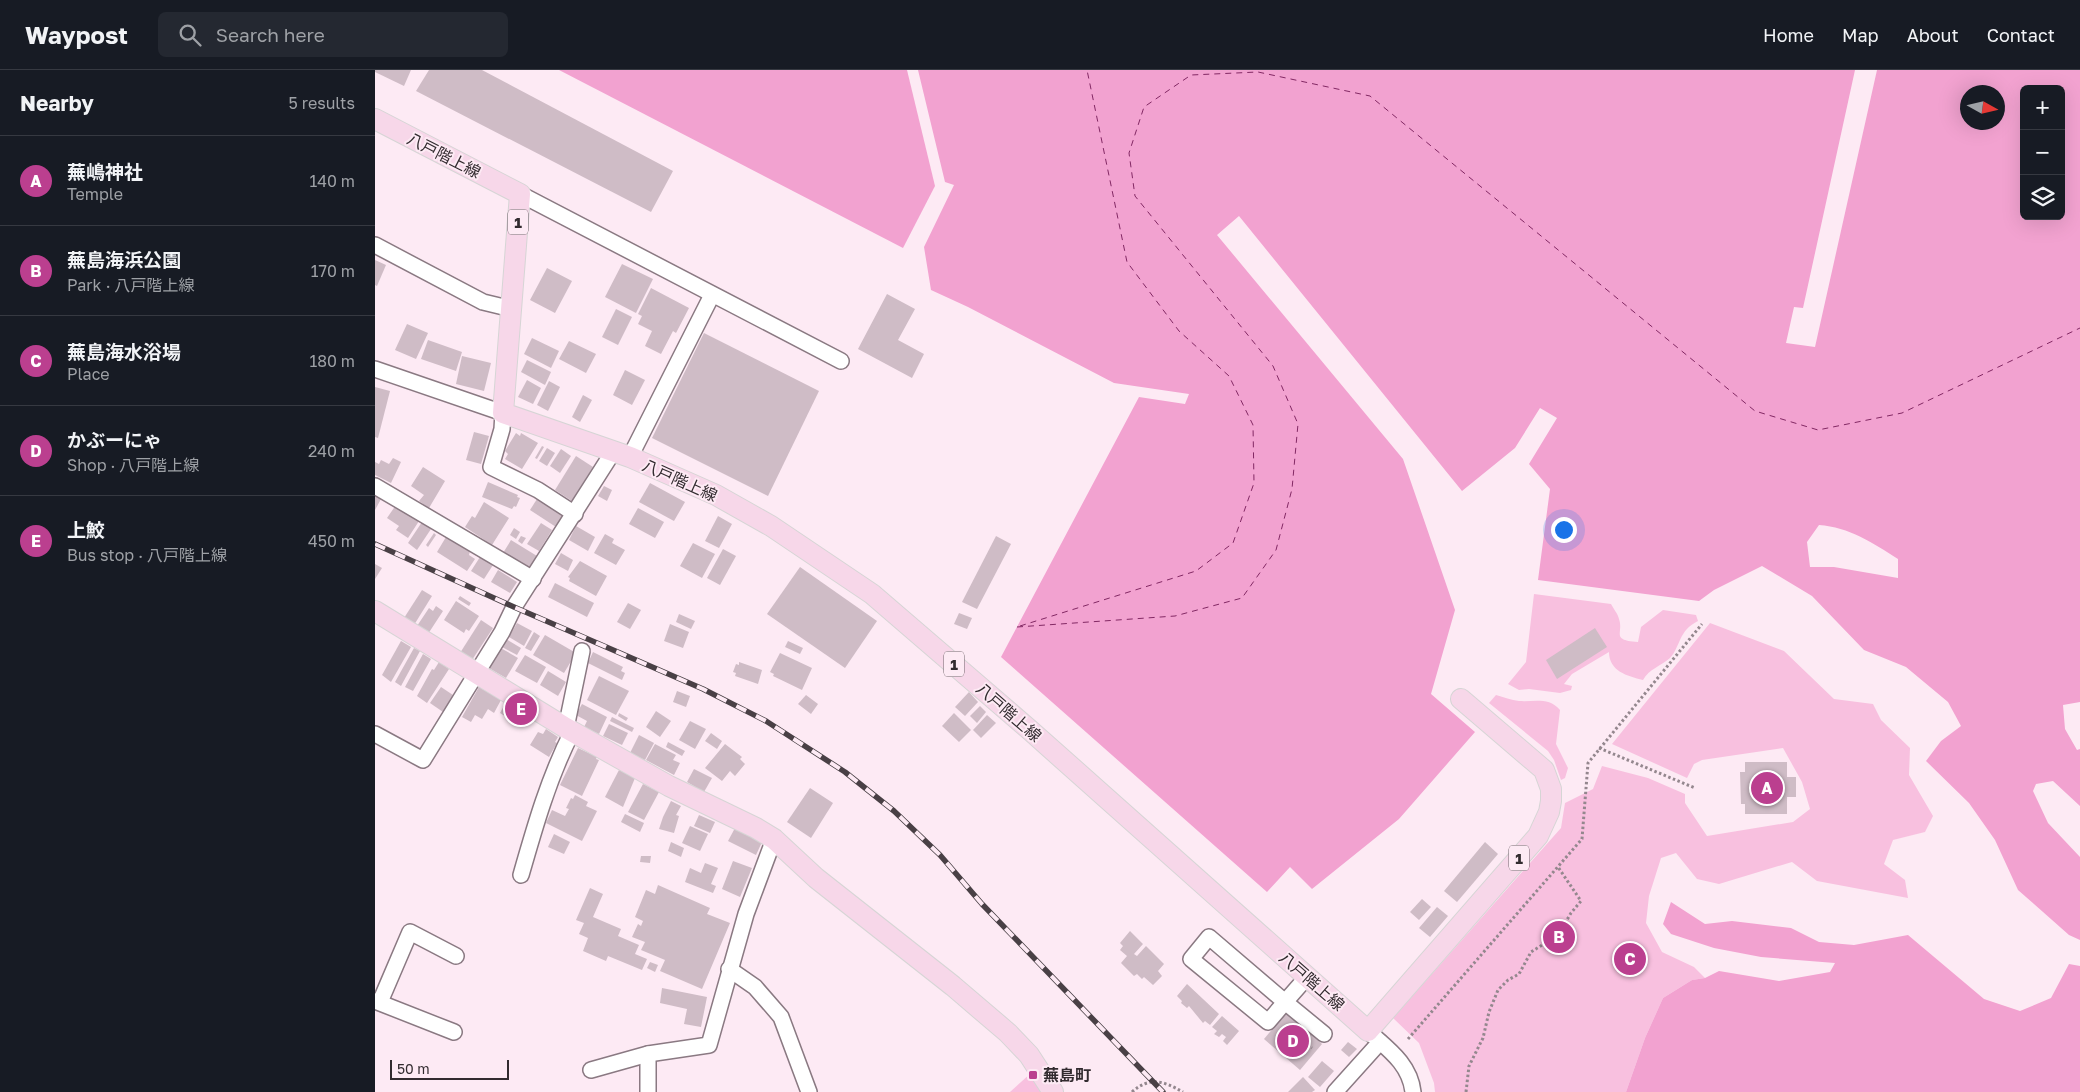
<!DOCTYPE html>
<html lang="en">
<head>
<meta charset="utf-8">
<style>
	:root { --surface:#171b24; --page:#242831; --text:#f1f3f6; --muted:#9ea1a6; --line:#363941; --accent:#bb3f8f }
	body { margin:0; font-family:"Golos Text","Noto Sans JP",sans-serif; background:var(--page); color:var(--text) }
	.controls { position:absolute; right:15px; top:15px; display:grid; overflow:hidden; border-radius:8px; box-shadow:0 5px 20px #0002 }
	.controls button { width:45px; height:45px; display:grid; place-items:center; padding:0; border:0; border-bottom:1px solid var(--line); background:var(--surface); color:var(--text); font:25px sans-serif }
	.compass { position:absolute; left:1585px; top:15px; width:45px; height:45px; border-radius:50%; background:var(--surface); box-shadow:0 5px 20px #0002; rotate:98deg }
	.scale { position:absolute; left:15px; bottom:12px; width:119px; box-sizing:border-box; padding-left:5px; border:2px solid #322b2f; border-top:0; font-size:14px; line-height:18px; white-space:nowrap; color:#322b2f; -webkit-text-stroke:4px #fdeaf4; paint-order:stroke }
	.you { position:absolute; left:1188px; top:459px; width:18px; height:18px; margin:-12px; border:4px solid #fff; border-radius:50%; background:#1a73e8; box-shadow:0 0 0 8px #1a73e833 }
	.badge { display:grid; place-items:center; width:32px; height:32px; border-radius:50%; background:var(--accent); color:#fff; font-size:16px; font-weight:700 }
	.pin { position:absolute; translate:-50% -50%; border:2px solid #fff; box-shadow:0 1px 5px #0006 }
	.list { margin:0; padding:0; list-style:none }
	h2 { display:flex; justify-content:space-between; align-items:center; height:65px; margin:0; padding:0 20px; font-size:21px }
	h2 small { font-size:16px; font-weight:400; color:var(--muted) }
	.list li { display:grid; grid-template-columns:32px 1fr auto; gap:15px; align-items:center; box-sizing:border-box; height:90px; padding:0 20px; border-top:1px solid var(--line) }
	.list b { display:block; font-size:19px; white-space:nowrap }
	.list p { margin:0; font-size:16px; white-space:nowrap; color:var(--muted) }
	.list em { font-size:16px; font-style:normal; color:var(--muted) }
	.icon { flex:none; width:28px; height:28px; fill:none; stroke:currentColor; stroke-width:2; stroke-linecap:round; stroke-linejoin:round }
	.map { position:relative; flex:none; width:1705px; height:1022px; overflow:hidden }
	header { display:flex; align-items:center; gap:30px; box-sizing:border-box; height:70px; padding:0 25px; background:var(--surface); border-bottom:1px solid var(--line) }
	header strong { font-size:24px }
	nav { display:flex; gap:28px; margin-inline-start:auto; font-size:18px }
	.search { width:350px; height:45px; background:var(--page); display:flex; align-items:center; gap:12px; box-sizing:border-box; padding:0 18px; border-radius:8px; color:var(--muted); font-size:19px }
	main { display:flex }
	aside { flex:1; background:var(--surface) }
	.map>svg:first-child { display:block }
	.green { fill:#f8c0df }
	.forest { fill:#f2a2d0; fill-rule:evenodd }
	.pier { fill:#fdeaf4 }
	.lines { fill:none; stroke-linecap:round; stroke-linejoin:round }
	.ferry { stroke:#822863; stroke-width:1; stroke-dasharray:6 5; stroke-linecap:butt }
	.building { fill:#cfbcc6 }
	.minor-casing { stroke:#8a7982; stroke-width:18 }
	.major-casing { stroke:#d6d5d5; stroke-width:22 }
	.path { stroke:#94878e; stroke-width:3; stroke-dasharray:2.5 2.5; stroke-linecap:butt }
	.minor { stroke:#fff; stroke-width:15 }
	.major { stroke:#f7d7e9; stroke-width:20 }
	.rail-casing { stroke:#494045; stroke-width:5.5 }
	.rail { stroke:#fdeaf4; stroke-width:4; stroke-dasharray:11; stroke-linecap:butt }
	.poi-dot { fill:#bb3f8f; stroke:#fdeaf4; stroke-width:2 }
	.labels { text-anchor:middle; dominant-baseline:central; stroke-width:4; stroke-linejoin:round; paint-order:stroke }
	.shield { fill:#fdeaf4; stroke:#6f646a; stroke-width:1 }
	.shield-label { font-size:15px; font-weight:bold; fill:#322b2f }
	.street-label { font-size:16px; fill:#322b2f; stroke:#fdeaf4 }
	.poi-label { font-size:16px; font-weight:bold; fill:#322b2f; stroke:#fdeaf4; text-anchor:start }
</style>
</head>
<body>
<header>
<strong>Waypost</strong>
<div class="search"><svg class="icon" aria-label="search" viewBox="0 0 24 24"><circle cx="10" cy="10" r="6"/><path d="M15 15l6 6"/></svg>Search here</div>
<nav><a>Home</a><a>Map</a><a>About</a><a>Contact</a></nav>
</header>
<main>
<aside>
<h2>Nearby<small>5 results</small></h2>
<ul class="list">
<li><span class="badge">A</span><div><b>蕪嶋神社</b><p>Temple</p></div><em>140 m</em></li>
<li><span class="badge">B</span><div><b>蕪島海浜公園</b><p>Park · 八戸階上線</p></div><em>170 m</em></li>
<li><span class="badge">C</span><div><b>蕪島海水浴場</b><p>Place</p></div><em>180 m</em></li>
<li><span class="badge">D</span><div><b>かぶーにゃ</b><p>Shop · 八戸階上線</p></div><em>240 m</em></li>
<li><span class="badge">E</span><div><b>上鮫</b><p>Bus stop · 八戸階上線</p></div><em>450 m</em></li>
</ul>
</aside>
<div class="map">
<svg width="1705" height="1022" viewBox="0 0 1705 1022">
	<rect width="100%" height="100%" fill="#fdeaf4"/>
	<g class="green">
		<path d="M1159 524 1236 534C1238 538 1243 544 1244 549 1249 563 1235 570 1263 572L1266 557 1288 540 1321 545 1323 551C1303 561 1306 576 1295 588 1286 596 1274 599 1268 610 1252 606 1234 601 1234 582L1197 604 1189 614 1197 616 1196 620 1185 623 1154 619 1144 620 1133 614 1151 592Z"/>
		<path d="M1335 553 1409 581 1459 629 1498 634 1506 650 1535 678 1534 705 1558 746 1550 762 1518 770 1509 794 1530 810 1533 828 1442 811 1417 792 1344 814 1322 809 1301 783 1286 788 1274 826 1271 853 1287 882 1319 897 1330 908 1317 910 1288 928 1270 968 1251 1022H1060L1059 1013 1044 973 1018 948 1186 758 1190 733 1218 719 1227 696 1273 708 1310 724V733L1332 766 1418 752 1435 739 1427 712 1408 678 1327 690 1319 694 1312 708 1237 674Z"/>
		<path d="M1121 625C1129 627 1136 630 1144 631 1160 632 1174 627 1185 640L1181 674 1193 698 1190 708 1186 710 1179 690 1173 681 1114 633Z"/>
		<path d="M656 1003 670 1022H635Z"/>
	</g>
	<g class="forest">
		<path d="M184 0H532L560 116 528 178Z"/>
		<path d="M543 0H1705V632L1688 635 1690 659 1702 680 1705 679V736L1678 711 1661 714 1658 721 1673 753 1705 787V870L1694 865 1643 820 1620 770 1594 733 1551 691 1566 671 1586 656 1573 632 1531 597 1489 580 1437 526 1387 496 1339 520 1324 531 1163 510 1175 419 1154 394 1182 348 1165 338 1140 378 1087 421 864 146 842 165 1028 389 1080 540 1056 624 1100 662 1024 749 937 819 915 797 892 822 626 587 764 327 810 334 814 324 739 313 593 237 556 220 549 177 579 115 570 112ZM1649 19H1686V146H1649ZM1592 22H1622V52H1592ZM1444 455C1474 457 1498 473 1523 489V508L1459 497H1435L1432 472Z"/>
		<path d="M1296 832 1330 854 1357 851 1416 858 1444 872 1479 875 1533 865 1609 929 1645 941 1676 928 1694 894 1705 896V1022H1251L1270 968 1288 928 1317 910 1330 908 1344 901 1404 911 1455 902 1460 893 1386 887 1339 878 1296 864 1288 854Z"/>
	</g>
	<path class="pier" d="M1480 0H1502L1440 277 1411 273 1419 237 1428 238Z"/>
	<g class="lines">
		<g class="ferry">
			<path d="M645 556 821 501 858 473 879 413 878 355 854 306 804 261 752 192 712 0"/>
			<path d="M642 557 800 546 867 528 901 480 917 419 923 354 898 296 760 126 754 83 769 37 816 5 883 2 995 26 1380 341 1443 360 1527 343 1705 258"/>
		</g>
	</g>
	<g class="building">
		<path d="M0 0H36L29 16 0 2Z"/>
		<path d="M54 0H107L298 101 276 142 41 21Z"/>
		<path d="M0 190 11 195 2 216 0 215Z"/>
		<path d="M247 194 278 209 261 243 230 227Z"/>
		<path d="M172 198 197 211 180 243 155 230Z"/>
		<path d="M276 218 314 238 301 263 298 261 286 284 270 276 277 261 263 254 267 246 263 244Z"/>
		<path d="M512 224 540 239 523 270 549 284 537 308 483 279Z"/>
		<path d="M241 239 257 247 243 275 227 267Z"/>
		<path d="M32 254 53 263 41 289 20 280Z"/>
		<path d="M329 263 444 321 393 426 277 368Z"/>
		<path d="M157 268 184 281 176 298 149 284Z"/>
		<path d="M53 270 87 282 81 301 46 289Z"/>
		<path d="M194 271 221 284 211 303 184 289Z"/>
		<path d="M87 286 116 293 109 321 81 314Z"/>
		<path d="M152 290 176 302 170 315 146 302Z"/>
		<path d="M250 300 270 310 257 335 238 325Z"/>
		<path d="M152 310 166 318 158 334 143 327Z"/>
		<path d="M174 311 185 317 173 341 162 335Z"/>
		<path d="M0 317 15 321 3 368 0 367Z"/>
		<path d="M208 325 217 330 205 352 197 347Z"/>
		<path d="M99 362 114 366 106 394 91 390Z"/>
		<path d="M141 363 145 366 146 363 163 373 147 399 130 389 133 384 130 381Z"/>
		<path d="M167 376 169 377 162 389 160 388Z"/>
		<path d="M172 378 180 383 172 396 164 391Z"/>
		<path d="M186 379 196 386 185 403 175 396Z"/>
		<path d="M201 386 218 397 197 431 180 420Z"/>
		<path d="M18 388 26 392 16 413 0 405V392L4 394 6 390 14 394Z"/>
		<path d="M48 397 70 411 54 438 44 431 49 425 36 416Z"/>
		<path d="M113 412 143 425 142 427 145 428 141 437 139 436 137 439 107 427Z"/>
		<path d="M275 413 310 432 299 451 264 432Z"/>
		<path d="M229 416 237 420 232 431 223 426Z"/>
		<path d="M0 425 6 429 0 440Z"/>
		<path d="M162 429 188 446 181 457 155 440Z"/>
		<path d="M109 432 134 448 117 475 90 457 97 446 100 448Z"/>
		<path d="M21 435 44 451 33 468 21 460 24 456 12 448Z"/>
		<path d="M263 438 289 452 280 468 254 454Z"/>
		<path d="M343 446 357 454 344 478 330 471Z"/>
		<path d="M47 452 56 459 42 480 33 473Z"/>
		<path d="M166 453 177 460 164 481 152 474Z"/>
		<path d="M201 456 220 467 213 481 194 470Z"/>
		<path d="M139 458 145 462 141 469 135 465Z"/>
		<path d="M59 463 61 465 53 477 51 475Z"/>
		<path d="M230 464 239 469 237 473 250 480 241 495 219 483Z"/>
		<path d="M146 466 151 468 147 474 143 471Z"/>
		<path d="M621 466 636 474 602 539 587 532Z"/>
		<path d="M71 467 95 481 94 485 100 489 92 501 62 482Z"/>
		<path d="M136 470 162 486 154 499 128 483Z"/>
		<path d="M318 473 340 484 327 508 305 496Z"/>
		<path d="M348 479 361 486 345 515 332 508Z"/>
		<path d="M186 483 198 490 193 501 180 494Z"/>
		<path d="M105 487 118 495 109 509 96 501Z"/>
		<path d="M205 491 232 506 221 526 194 511 195 508 193 507Z"/>
		<path d="M0 494 7 498 0 509Z"/>
		<path d="M425 497 502 551 470 598 392 544Z"/>
		<path d="M123 500 142 512 135 523 116 512Z"/>
		<path d="M180 513 219 533 212 547 173 527Z"/>
		<path d="M47 520 57 526 39 555 29 548Z"/>
		<path d="M85 526 96 533 94 536 83 529Z"/>
		<path d="M81 531 104 546 94 561 91 559 89 563 69 550Z"/>
		<path d="M253 533 266 540 255 559 242 552Z"/>
		<path d="M61 536 68 541 53 564 42 556 54 538 58 541Z"/>
		<path d="M584 543 597 548 592 559 579 554Z"/>
		<path d="M304 544 320 551 316 559 301 552Z"/>
		<path d="M106 550 118 558 97 590 85 583Z"/>
		<path d="M142 553 157 561 149 576 134 567Z"/>
		<path d="M295 554 314 562 308 578 289 571Z"/>
		<path d="M1220 558 1232 577 1182 609 1171 590Z"/>
		<path d="M159 562 165 566 156 581 150 578Z"/>
		<path d="M170 565 201 583 189 603 158 585Z"/>
		<path d="M131 569 146 578 142 585 127 577Z"/>
		<path d="M26 571 36 577 16 612 7 605Z"/>
		<path d="M413 571 428 578 425 584 410 577Z"/>
		<path d="M124 577 143 588 131 608 112 597Z"/>
		<path d="M39 578 45 581 26 616 20 612Z"/>
		<path d="M218 582 248 597 246 601 250 603 247 610 213 593Z"/>
		<path d="M405 583 437 598 427 620 398 606 399 604 395 602Z"/>
		<path d="M48 584 56 589 38 621 30 617Z"/>
		<path d="M150 585 171 597 162 613 140 601Z"/>
		<path d="M64 592 74 599 52 633 42 626 57 599 59 600Z"/>
		<path d="M364 592 387 600 383 614 360 606 361 603 358 602 361 594 364 595Z"/>
		<path d="M173 601 191 612 183 626 165 615Z"/>
		<path d="M224 606 254 621 241 645 212 630Z"/>
		<path d="M66 617 78 625 68 642 55 633Z"/>
		<path d="M104 617 126 630 119 643 113 639 107 649 100 645 96 652 87 647Z"/>
		<path d="M302 621 315 626 311 637 298 632Z"/>
		<path d="M594 622 603 632 590 646 580 637Z"/>
		<path d="M431 625 443 634 436 644 423 634Z"/>
		<path d="M131 632 144 640 138 651 125 643Z"/>
		<path d="M207 634 232 647 224 664 209 657 212 651 201 645Z"/>
		<path d="M605 636 611 642 602 653 595 646Z"/>
		<path d="M281 641 296 651 285 667 271 657Z"/>
		<path d="M244 643 253 648 251 651 243 646Z"/>
		<path d="M579 643 596 660 584 672 567 656Z"/>
		<path d="M612 645 621 653 606 668 598 660Z"/>
		<path d="M237 647 259 658 257 662 235 651Z"/>
		<path d="M315 651 331 659 320 679 304 670Z"/>
		<path d="M234 654 253 663 247 675 228 666Z"/>
		<path d="M171 659 183 667 180 672 182 673 174 687 155 675 163 662 168 664Z"/>
		<path d="M336 663 347 671 342 679 330 671Z"/>
		<path d="M264 665 279 673 270 690 255 683Z"/>
		<path d="M293 672 310 681 307 686 291 677Z"/>
		<path d="M280 674 301 685 298 690 305 693 299 705 271 690Z"/>
		<path d="M350 674 367 687 365 689 370 694 360 706 355 701 347 711 330 698Z"/>
		<path d="M203 678 222 687 221 689 224 690 207 726 185 715Z"/>
		<path d="M1370 692H1412V707H1421V727H1412V744H1370V734H1366L1365 702H1370Z"/>
		<path d="M319 699 337 708 329 722 312 712Z"/>
		<path d="M244 700 260 708 248 737 230 727Z"/>
		<path d="M268 714 284 722 269 750 253 742Z"/>
		<path d="M435 718 458 733 436 768 412 752Z"/>
		<path d="M200 725 213 732 211 736 222 741 207 771 171 753 177 740 190 746 194 739 191 738 196 728 198 729Z"/>
		<path d="M296 731 306 736 301 745 304 746 299 763 284 759 288 747Z"/>
		<path d="M250 744 269 753 265 762 246 752Z"/>
		<path d="M324 745 340 752 335 763 319 756Z"/>
		<path d="M315 756 333 764 325 781 307 773Z"/>
		<path d="M360 758 387 772 381 785 353 771Z"/>
		<path d="M179 764 195 772 189 784 173 777Z"/>
		<path d="M296 772 309 778 306 787 293 781Z"/>
		<path d="M1110 772 1123 784 1082 832 1069 821Z"/>
		<path d="M266 786H276L275 793 265 792Z"/>
		<path d="M358 791 377 798 365 827 347 819Z"/>
		<path d="M330 793 343 798 336 814 341 816 338 823 310 812 315 798 326 803Z"/>
		<path d="M283 815 335 838 332 844 355 853 327 919 285 901 290 890 266 880 270 872 257 867 263 854 266 856 268 851 260 847 271 820 280 824Z"/>
		<path d="M215 818 228 824 218 847 246 859 243 866 264 875 260 884 272 889 267 900 233 886 231 891 208 881 213 868 204 864 209 853 201 850Z"/>
		<path d="M1047 829 1056 837 1044 850 1035 842Z"/>
		<path d="M1062 837 1073 846 1055 867 1044 858Z"/>
		<path d="M755 861 768 874 759 884 762 886 771 876 789 894 783 901 787 906 778 915 769 907 767 909 762 904 759 906 746 893 752 886 745 880 748 876 745 873Z"/>
		<path d="M275 892 283 895 280 902 272 898Z"/>
		<path d="M812 914 844 944 835 955 830 951 828 953 814 936 812 938 806 933 807 931 802 926Z"/>
		<path d="M287 918 332 927 326 957 309 954 312 939 285 933Z"/>
		<path d="M911 943 947 974 925 1000 889 969Z"/>
		<path d="M847 946 864 961 852 975 848 971 851 967 847 964 844 967 839 964 842 961 837 957Z"/>
		<path d="M973 972 982 979 974 987 966 980Z"/>
		<path d="M947 991 959 1001 945 1017 933 1007Z"/>
		<path d="M928 1007 940 1020 937 1022H913Z"/>
	</g>
	<g class="lines">
		<defs>
			<g id="minor">
				<path d="M145 124 466 291"/>
				<path d="M0 175 108 232 137 239"/>
				<path d="M0 299 128 343 127 359 116 397 163 420 200 444"/>
				<path d="M255 387 337 225"/>
				<path d="M0 416 158 509"/>
				<path d="M191 658 207 581"/>
				<path d="M0 664 48 690 127 562 139 537 238 382"/>
				<path d="M146 805C160 756 174 707 197 662"/>
				<path d="M834 867 910 932 893 952 816 889Z"/>
				<path d="M354 899 380 917 406 947 434 1022"/>
				<path d="M932 907 910 932 949 964"/>
				<path d="M0 931 79 962"/>
				<path d="M5 932 35 862 81 886"/>
				<path d="M993 961C1013 979 1035 994 1038 1022"/>
				<path d="M273 984V1022"/>
				<path d="M216 1000 273 984 334 975 371 844 399 769"/>
				<path d="M960 1022 1005 972"/>
			</g>
			<g id="major">
				<path d="M0 49 145 124 128 343 255 387 341 425 396 456 497 524 656 661 993 961 1163 766 1174 742 1176 731V719L1169 700 1086 629"/>
				<path d="M0 541 191 658 294 716 381 758 399 769 441 808 578 916 633 963 654 985 678 1022"/>
			</g>
		</defs>
		<use href="#minor" class="minor-casing"/>
		<use href="#major" class="major-casing"/>
		<g class="path">
			<path d="M1224 678 1320 718"/>
			<path d="M904 961 919 974 928 964"/>
			<path d="M925 968 937 978"/>
			<path d="M1033 969 1207 769 1213 693 1327 554"/>
			<path d="M757 1022C775 1006 788 1011 808 1022"/>
			<path d="M1091 1022 1094 996 1108 968 1114 942 1123 920 1133 910 1144 904 1156 882 1183 865 1196 843 1206 831 1183 797"/>
		</g>
		<use href="#minor" class="minor"/>
		<use href="#major" class="major"/>
		<defs>
			<path id="rail" d="M0 474 139 537 328 619 391 651 470 702 519 741 565 785 607 834 788 1022"/>
		</defs>
		<use href="#rail" class="rail-casing"/>
		<use href="#rail" class="rail"/>
	</g>
	<rect class="poi-dot" x="653" y="1000" width="10" height="10" rx="2.5"/>
	<g class="labels">
		<g class="shield">
			<rect x="133" y="139.5" width="20" height="25" rx="4"/>
			<rect x="569" y="581.5" width="20" height="25" rx="4"/>
			<rect x="1134" y="775.5" width="20" height="25" rx="4"/>
		</g>
		<g class="shield-label">
			<text x="143" y="152">1</text>
			<text x="579" y="594">1</text>
			<text x="1144" y="788">1</text>
		</g>
		<g class="street-label">
			<text transform="translate(69 85) rotate(27)">八戸階上線</text>
			<text transform="translate(305 410) rotate(24)">八戸階上線</text>
			<text transform="translate(634 642) rotate(41)">八戸階上線</text>
			<text transform="translate(937 911) rotate(41)">八戸階上線</text>
		</g>
		<g class="poi-label">
			<text x="668" y="1005">蕪島町</text>
		</g>
	</g>
</svg>
<div class="controls">
<button>+</button>
<button>−</button>
<button><svg class="icon" aria-label="layers" viewBox="0 0 24 24"><path d="M12 4l9 5-9 5-9-5zM3 14l9 5 9-5"/></svg></button>
</div>
<svg class="compass" viewBox="-18 -18 36 36"><path d="M0-13l5 13h-10z" fill="#e53935"/><path d="M0 13l5-13h-10z" fill="#9ea1a6"/></svg>
<div class="scale">50 m</div>
<div class="you"></div>
<div class="pin badge" style="left:1392px;top:718px">A</div>
<div class="pin badge" style="left:1184px;top:867px">B</div>
<div class="pin badge" style="left:1255px;top:889px">C</div>
<div class="pin badge" style="left:918px;top:971px">D</div>
<div class="pin badge" style="left:146px;top:639px">E</div>
</div>
</main>
</body>
</html>
